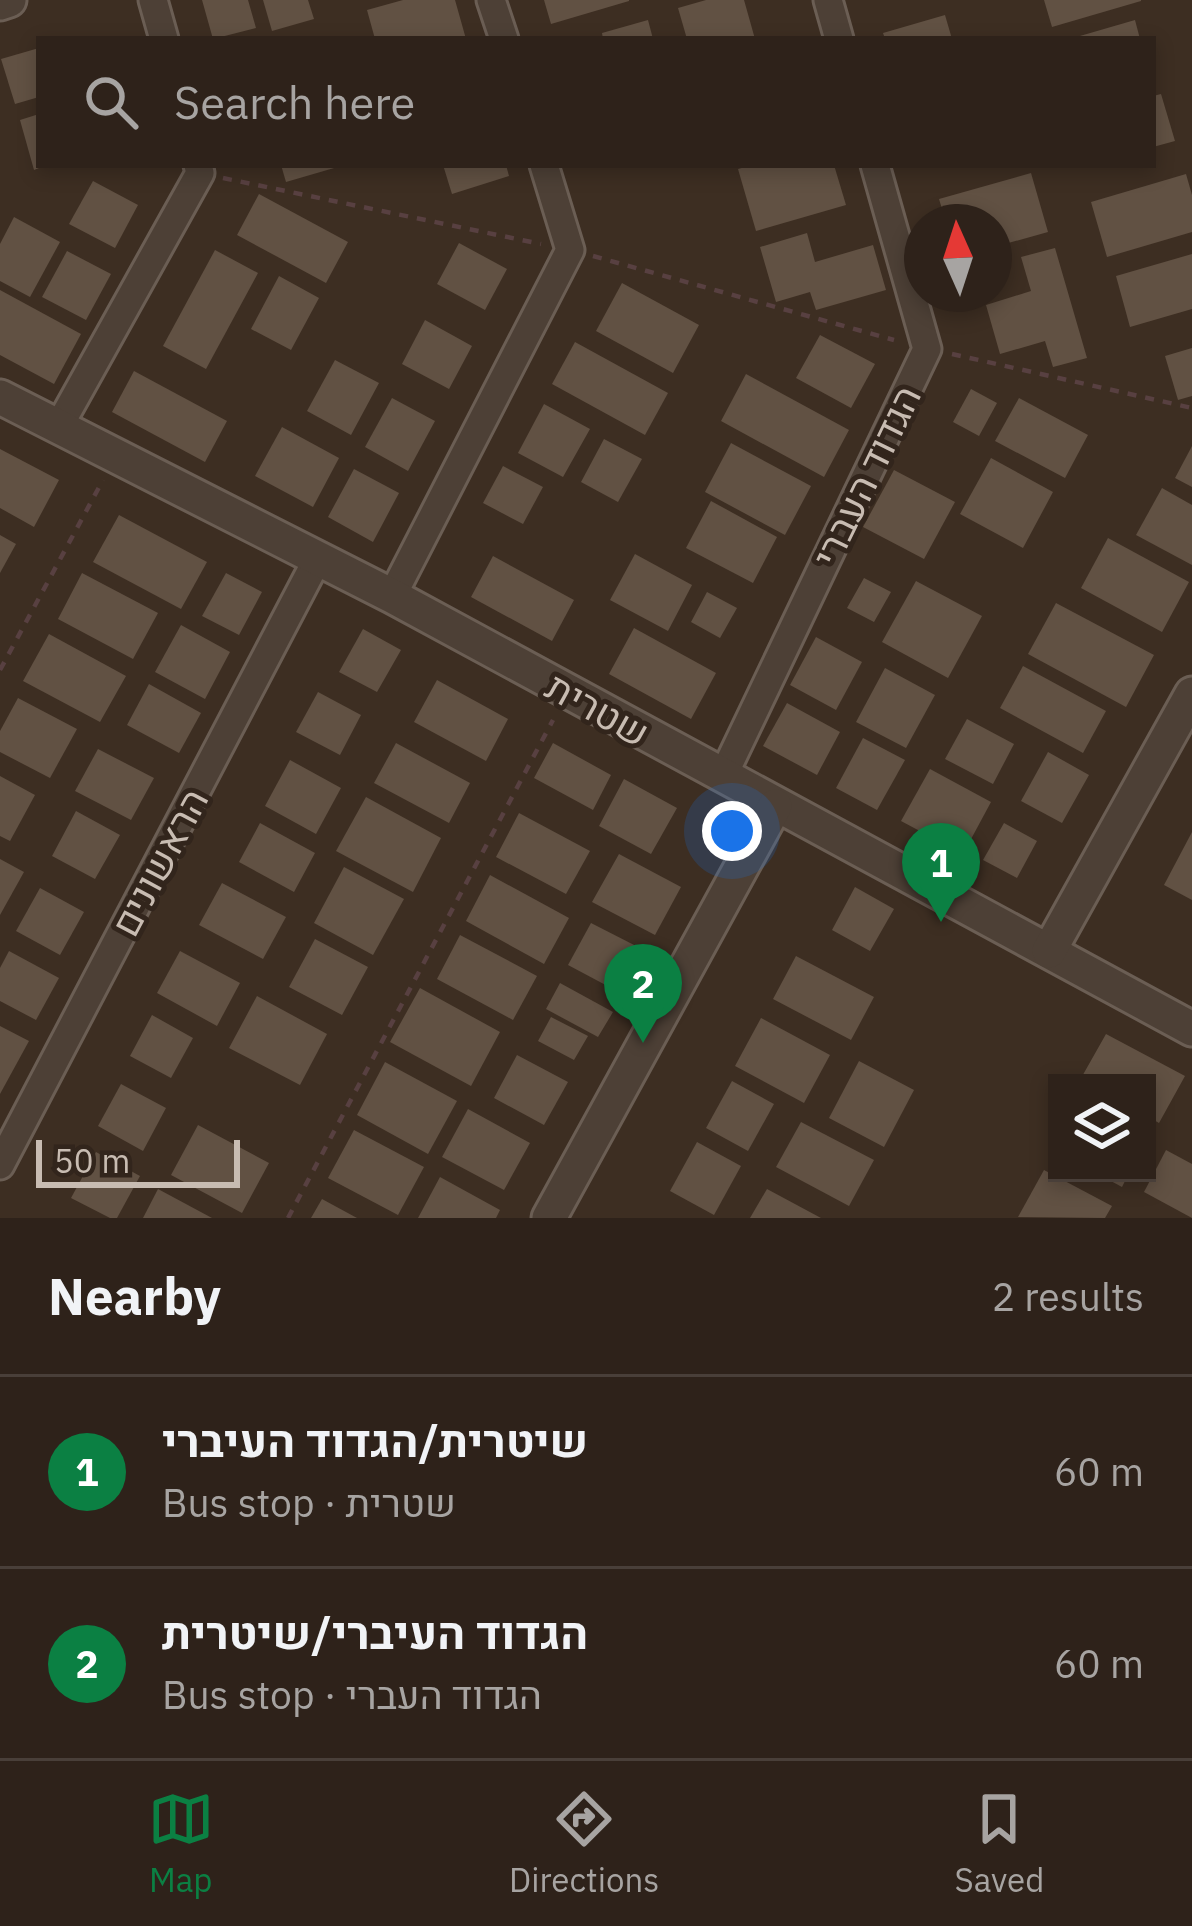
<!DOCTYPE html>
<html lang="en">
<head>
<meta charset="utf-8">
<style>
	:root { --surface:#2e221a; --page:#3a2f27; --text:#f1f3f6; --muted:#a7a4a2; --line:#493f39; --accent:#0b8043 }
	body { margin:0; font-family:"IBM Plex Sans",Heebo,sans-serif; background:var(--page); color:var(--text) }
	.controls { position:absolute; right:36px; bottom:36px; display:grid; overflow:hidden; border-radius:0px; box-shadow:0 6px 18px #0003 }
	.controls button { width:108px; height:108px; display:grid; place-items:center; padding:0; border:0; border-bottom:3px solid var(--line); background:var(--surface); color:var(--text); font:60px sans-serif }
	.compass { position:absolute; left:904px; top:204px; width:108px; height:108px; border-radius:50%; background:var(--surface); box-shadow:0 6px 18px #0003; rotate:357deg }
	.scale { position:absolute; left:36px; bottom:30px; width:204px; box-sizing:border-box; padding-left:12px; border:6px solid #c8bcb2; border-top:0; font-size:33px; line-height:42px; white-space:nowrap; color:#c8bcb2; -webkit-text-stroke:9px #32251c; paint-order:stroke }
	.you { position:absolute; left:732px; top:831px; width:42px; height:42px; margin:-30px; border:9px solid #fff; border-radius:50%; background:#1a73e8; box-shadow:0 0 0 18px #1a73e833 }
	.badge { display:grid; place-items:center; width:78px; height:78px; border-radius:50%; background:var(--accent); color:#fff; font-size:39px; font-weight:700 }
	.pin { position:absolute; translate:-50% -99px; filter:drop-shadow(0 3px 6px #0008) }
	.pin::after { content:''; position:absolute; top:63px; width:42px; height:36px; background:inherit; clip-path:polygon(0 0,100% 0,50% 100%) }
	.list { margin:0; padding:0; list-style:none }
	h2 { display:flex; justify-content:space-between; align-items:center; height:156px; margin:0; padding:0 48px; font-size:51px }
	h2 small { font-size:39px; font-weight:400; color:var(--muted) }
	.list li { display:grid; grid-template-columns:78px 1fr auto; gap:36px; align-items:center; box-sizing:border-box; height:192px; padding:0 48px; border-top:3px solid var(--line) }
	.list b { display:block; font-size:45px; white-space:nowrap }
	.list p { margin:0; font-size:39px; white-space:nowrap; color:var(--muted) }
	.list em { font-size:39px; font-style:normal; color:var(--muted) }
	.icon { flex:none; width:66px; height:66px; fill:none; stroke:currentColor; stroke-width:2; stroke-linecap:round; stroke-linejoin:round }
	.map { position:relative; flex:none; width:1192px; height:1218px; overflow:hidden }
	.search { position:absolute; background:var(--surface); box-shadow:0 6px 18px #0003; left:36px; right:36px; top:36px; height:132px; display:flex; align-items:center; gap:30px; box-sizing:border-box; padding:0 42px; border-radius:0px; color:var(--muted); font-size:45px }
	.sheet { height:540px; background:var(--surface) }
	nav { display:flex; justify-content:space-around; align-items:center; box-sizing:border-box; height:168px; border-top:3px solid var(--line); background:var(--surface); font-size:33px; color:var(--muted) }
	nav a { display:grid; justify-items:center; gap:6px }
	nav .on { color:var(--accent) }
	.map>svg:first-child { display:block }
	.building { fill:#615143 }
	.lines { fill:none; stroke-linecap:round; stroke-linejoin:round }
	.minor-casing { stroke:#6b5e54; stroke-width:33 }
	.tertiary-casing { stroke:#6b5e54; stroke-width:39 }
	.path { stroke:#584041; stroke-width:4.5; stroke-dasharray:9 9; stroke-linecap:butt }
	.minor { stroke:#4d4036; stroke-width:27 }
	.tertiary { stroke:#4d4036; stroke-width:33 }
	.labels { text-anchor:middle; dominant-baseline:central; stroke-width:10; stroke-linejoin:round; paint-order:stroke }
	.street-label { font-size:39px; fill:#c8bcb2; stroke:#32251c }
</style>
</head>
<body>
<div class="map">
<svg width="1192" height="1218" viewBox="0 0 1192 1218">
	<rect width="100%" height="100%" fill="#3d2e22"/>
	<g class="building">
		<path d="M202 0H248L256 28 213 39Z"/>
		<path d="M263 0H308L314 19 272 31Z"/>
		<path d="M403 0H455L466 39H375L367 10Z"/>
		<path d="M544 0H629V1L551 24Z"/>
		<path d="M706 0H744L755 39H687L678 8Z"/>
		<path d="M1044 0H1141V1L1052 27Z"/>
		<path d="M945 15 952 39H885L883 33Z"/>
		<path d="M648 20 653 39H603L602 33Z"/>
		<path d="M1135 20 1140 39H1073V38Z"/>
		<path d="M39 48V97L15 104 1 59Z"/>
		<path d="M1161 94 1175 141 1153 147V96Z"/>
		<path d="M39 114V168L34 170 20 120Z"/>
		<path d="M281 165H341V166L286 182Z"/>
		<path d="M443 165H506L509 176 452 194Z"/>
		<path d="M752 165H834L846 205 756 231 738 169Z"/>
		<path d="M1031 173 1048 232 994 247V222H946L939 199Z"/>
		<path d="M1186 174 1192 195V232L1107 257 1091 202Z"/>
		<path d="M93 181 138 205 115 248 69 224Z"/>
		<path d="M259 194 348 242 326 283 237 235Z"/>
		<path d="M14 217 60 242 30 297 0 281V244Z"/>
		<path d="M807 233 815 262 873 245 886 290 816 310 810 292 776 302 760 247Z"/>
		<path d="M459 243 507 269 485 310 437 284Z"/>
		<path d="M1055 248 1087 358 1053 367 1045 341 1000 354 986 305 1031 291 1021 257Z"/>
		<path d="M215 250 258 273 206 369 163 346Z"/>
		<path d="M67 251 111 274 86 320 42 297Z"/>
		<path d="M1192 254V309L1130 327 1116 276Z"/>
		<path d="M279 276 319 298 291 350 251 329Z"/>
		<path d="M622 283 699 325 673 373 596 331Z"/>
		<path d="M0 290 81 334 54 384 0 355Z"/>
		<path d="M425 320 472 346 449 389 402 364Z"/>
		<path d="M820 335 875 364 851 408 796 378Z"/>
		<path d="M575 342 668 393 645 435 552 384Z"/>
		<path d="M1192 348V396L1178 400 1165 356Z"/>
		<path d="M335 360 379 383 351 435 307 411Z"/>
		<path d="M134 371 227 421 205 462 112 412Z"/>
		<path d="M746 374 849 430 824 477 721 421Z"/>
		<path d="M971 389 997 403 979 436 953 422Z"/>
		<path d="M392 398 435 421 408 471 365 447Z"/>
		<path d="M1019 398 1088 435 1065 478 995 441Z"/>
		<path d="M544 404 590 429 563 477 518 453Z"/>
		<path d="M282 427 339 458 313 507 255 476Z"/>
		<path d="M604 439 642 459 618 502 581 482Z"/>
		<path d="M731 443 811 486 785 535 705 492Z"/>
		<path d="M1192 446V487L1175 478Z"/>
		<path d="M0 449 59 480 34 527 0 508Z"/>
		<path d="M991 458 1053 492 1023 548 960 514Z"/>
		<path d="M503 466 543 487 523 524 483 503Z"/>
		<path d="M354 469 399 493 373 542 328 517Z"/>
		<path d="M894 470 955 502 924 559 863 527Z"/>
		<path d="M1162 488 1192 505V565L1136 535Z"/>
		<path d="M711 501 777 537 753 583 686 548Z"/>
		<path d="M119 515 207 562 181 609 93 562Z"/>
		<path d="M0 535 16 544 0 573Z"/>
		<path d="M1108 538 1189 582 1162 632 1081 588Z"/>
		<path d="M635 554 692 585 668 631 610 600Z"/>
		<path d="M493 556 574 600 552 641 471 597Z"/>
		<path d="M82 573 158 613 133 659 58 619Z"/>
		<path d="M226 573 262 592 239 635 202 616Z"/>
		<path d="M864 578 891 592 874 622 847 608Z"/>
		<path d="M916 581 982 616 948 678 882 642Z"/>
		<path d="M707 592 737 608 720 638 691 622Z"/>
		<path d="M1056 603 1154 655 1126 707 1028 654Z"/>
		<path d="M181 625 230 652 205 699 155 672Z"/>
		<path d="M634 628 716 673 691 719 609 674Z"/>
		<path d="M363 629 401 650 377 692 339 672Z"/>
		<path d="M49 634 126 676 100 722 23 681Z"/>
		<path d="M816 637 862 662 836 710 790 685Z"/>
		<path d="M1023 666 1106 711 1083 753 1000 708Z"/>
		<path d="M885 668 935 695 906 748 856 722Z"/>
		<path d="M437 680 508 719 486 761 414 722Z"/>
		<path d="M149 684 201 713 179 753 127 725Z"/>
		<path d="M318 692 361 715 340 755 296 732Z"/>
		<path d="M18 698 77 729 50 778 0 752V731Z"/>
		<path d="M787 703 840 732 817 775 763 746Z"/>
		<path d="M967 719 1014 744 993 784 945 759Z"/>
		<path d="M863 738 905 760 877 810 836 788Z"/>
		<path d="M396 743 470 783 449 823 374 783Z"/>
		<path d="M553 743 611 775 593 810 534 778Z"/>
		<path d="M98 749 154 778 131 820 75 791Z"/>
		<path d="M1048 752 1089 775 1062 823 1021 801Z"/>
		<path d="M290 760 341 788 316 834 265 806Z"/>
		<path d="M930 769 991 802 963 854 901 821Z"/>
		<path d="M0 776 35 795 10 841 0 836Z"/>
		<path d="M624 779 677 808 651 854 599 826Z"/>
		<path d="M366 797 441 838 413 892 336 851Z"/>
		<path d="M76 811 120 835 95 879 52 856Z"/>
		<path d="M519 813 590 851 566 894 496 857Z"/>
		<path d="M260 823 315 853 294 892 239 862Z"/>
		<path d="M1004 823 1037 841 1017 878 983 860Z"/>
		<path d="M1192 832V900L1164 885Z"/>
		<path d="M619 854 681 887 655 935 592 902Z"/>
		<path d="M0 859 24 872 0 915Z"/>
		<path d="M344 867 404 899 373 955 314 923Z"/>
		<path d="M490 875 569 918 544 964 466 921Z"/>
		<path d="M222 883 286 917 263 959 199 925Z"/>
		<path d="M855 887 894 909 870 951 832 930Z"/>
		<path d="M40 888 84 912 60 955 16 931Z"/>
		<path d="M591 923 638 947 615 990 568 965Z"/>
		<path d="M460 935 537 976 513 1020 437 979Z"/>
		<path d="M315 939 368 967 342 1015 289 987Z"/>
		<path d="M9 951 59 978 36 1020 0 1001V968Z"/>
		<path d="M180 951 240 983 217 1026 157 993Z"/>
		<path d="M796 956 874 997 851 1040 773 999Z"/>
		<path d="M560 983 613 1012 598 1037 546 1009Z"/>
		<path d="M420 988 500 1032 471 1086 390 1042Z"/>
		<path d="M257 996 327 1034 300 1085 229 1048Z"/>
		<path d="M152 1015 193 1038 171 1078 130 1056Z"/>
		<path d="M551 1017 588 1036 574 1060 538 1041Z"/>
		<path d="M761 1018 830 1055 804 1103 735 1066Z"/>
		<path d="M0 1026 29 1041 0 1094Z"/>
		<path d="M1106 1034 1185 1076 1159 1123 1147 1116V1083L1080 1080Z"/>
		<path d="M517 1055 568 1082 544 1125 494 1098Z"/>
		<path d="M859 1061 914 1090 884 1147 829 1118Z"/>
		<path d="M385 1062 457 1101 428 1154 357 1115Z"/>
		<path d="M732 1081 774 1104 748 1151 706 1128Z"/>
		<path d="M121 1084 166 1108 143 1151 98 1126Z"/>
		<path d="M468 1109 530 1143 504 1190 442 1157Z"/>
		<path d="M801 1122 874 1160 849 1206 776 1167Z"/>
		<path d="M198 1125 269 1163 242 1213 171 1175Z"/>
		<path d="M354 1130 424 1167 398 1215 328 1178Z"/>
		<path d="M697 1142 741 1166 714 1215 670 1191Z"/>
		<path d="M1166 1150 1192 1164V1218L1144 1192Z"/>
		<path d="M96 1152 140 1176 117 1218H110L71 1198Z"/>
		<path d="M1044 1170 1112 1206 1105 1218 1018 1217Z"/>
		<path d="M1096 1173H1129L1122 1187Z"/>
		<path d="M440 1177 500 1210 496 1218H418Z"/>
		<path d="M158 1189 212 1218H143Z"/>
		<path d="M767 1189 821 1218H750Z"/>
		<path d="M322 1199 357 1218H311Z"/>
	</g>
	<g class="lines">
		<defs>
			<g id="minor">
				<path d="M153 0 164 39"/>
				<path d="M491 0 504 39"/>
				<path d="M828 0 839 39"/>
				<path d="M59 426 200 173 198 165"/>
				<path d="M392 596 570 250 544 165"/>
				<path d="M723 776 927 349 875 165"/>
				<path d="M0 1165 318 558"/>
			</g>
			<g id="tertiary">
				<path d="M0 3 9 0"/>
				<path d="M0 397 392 596 1192 1029"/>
				<path d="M1049 951 1192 694"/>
				<path d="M549 1218 775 806"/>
			</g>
		</defs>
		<use href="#minor" class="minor-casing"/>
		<use href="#tertiary" class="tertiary-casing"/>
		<g class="path">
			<path d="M223 178 541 244"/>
			<path d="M593 256 894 340"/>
			<path d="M952 354 1192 408"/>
			<path d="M0 670 103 480"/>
			<path d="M288 1218 553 720"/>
		</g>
		<use href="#minor" class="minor"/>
		<use href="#tertiary" class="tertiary"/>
	</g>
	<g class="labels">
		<g class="street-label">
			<text transform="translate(866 476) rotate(-64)">הגדוד העברי</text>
			<text transform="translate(598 709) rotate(29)">שטרית</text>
			<text transform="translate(159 862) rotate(-62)">הראשונים</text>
		</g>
	</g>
</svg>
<div class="controls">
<button><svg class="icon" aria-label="layers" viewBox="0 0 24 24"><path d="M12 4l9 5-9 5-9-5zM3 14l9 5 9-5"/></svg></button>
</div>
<svg class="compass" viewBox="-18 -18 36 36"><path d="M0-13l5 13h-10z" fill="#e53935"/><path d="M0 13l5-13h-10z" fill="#a7a4a2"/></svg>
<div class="scale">50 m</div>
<div class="you"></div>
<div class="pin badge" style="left:941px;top:922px">1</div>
<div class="pin badge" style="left:643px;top:1043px">2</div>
<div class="search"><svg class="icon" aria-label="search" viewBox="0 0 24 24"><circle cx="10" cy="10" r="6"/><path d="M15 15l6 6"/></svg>Search here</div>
</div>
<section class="sheet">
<h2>Nearby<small>2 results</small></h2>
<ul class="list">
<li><span class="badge">1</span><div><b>שיטרית/הגדוד העיברי</b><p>Bus stop · שטרית</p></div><em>60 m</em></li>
<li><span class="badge">2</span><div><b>הגדוד העיברי/שיטרית</b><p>Bus stop · הגדוד העברי</p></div><em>60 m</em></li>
</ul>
</section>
<nav>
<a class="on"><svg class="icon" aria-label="map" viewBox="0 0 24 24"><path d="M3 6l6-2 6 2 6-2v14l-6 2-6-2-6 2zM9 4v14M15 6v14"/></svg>Map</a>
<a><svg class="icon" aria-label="directions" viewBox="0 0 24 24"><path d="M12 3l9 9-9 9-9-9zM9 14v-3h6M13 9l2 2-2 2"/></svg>Directions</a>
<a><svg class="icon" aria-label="saved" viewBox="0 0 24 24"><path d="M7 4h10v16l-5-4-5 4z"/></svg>Saved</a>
</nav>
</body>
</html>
